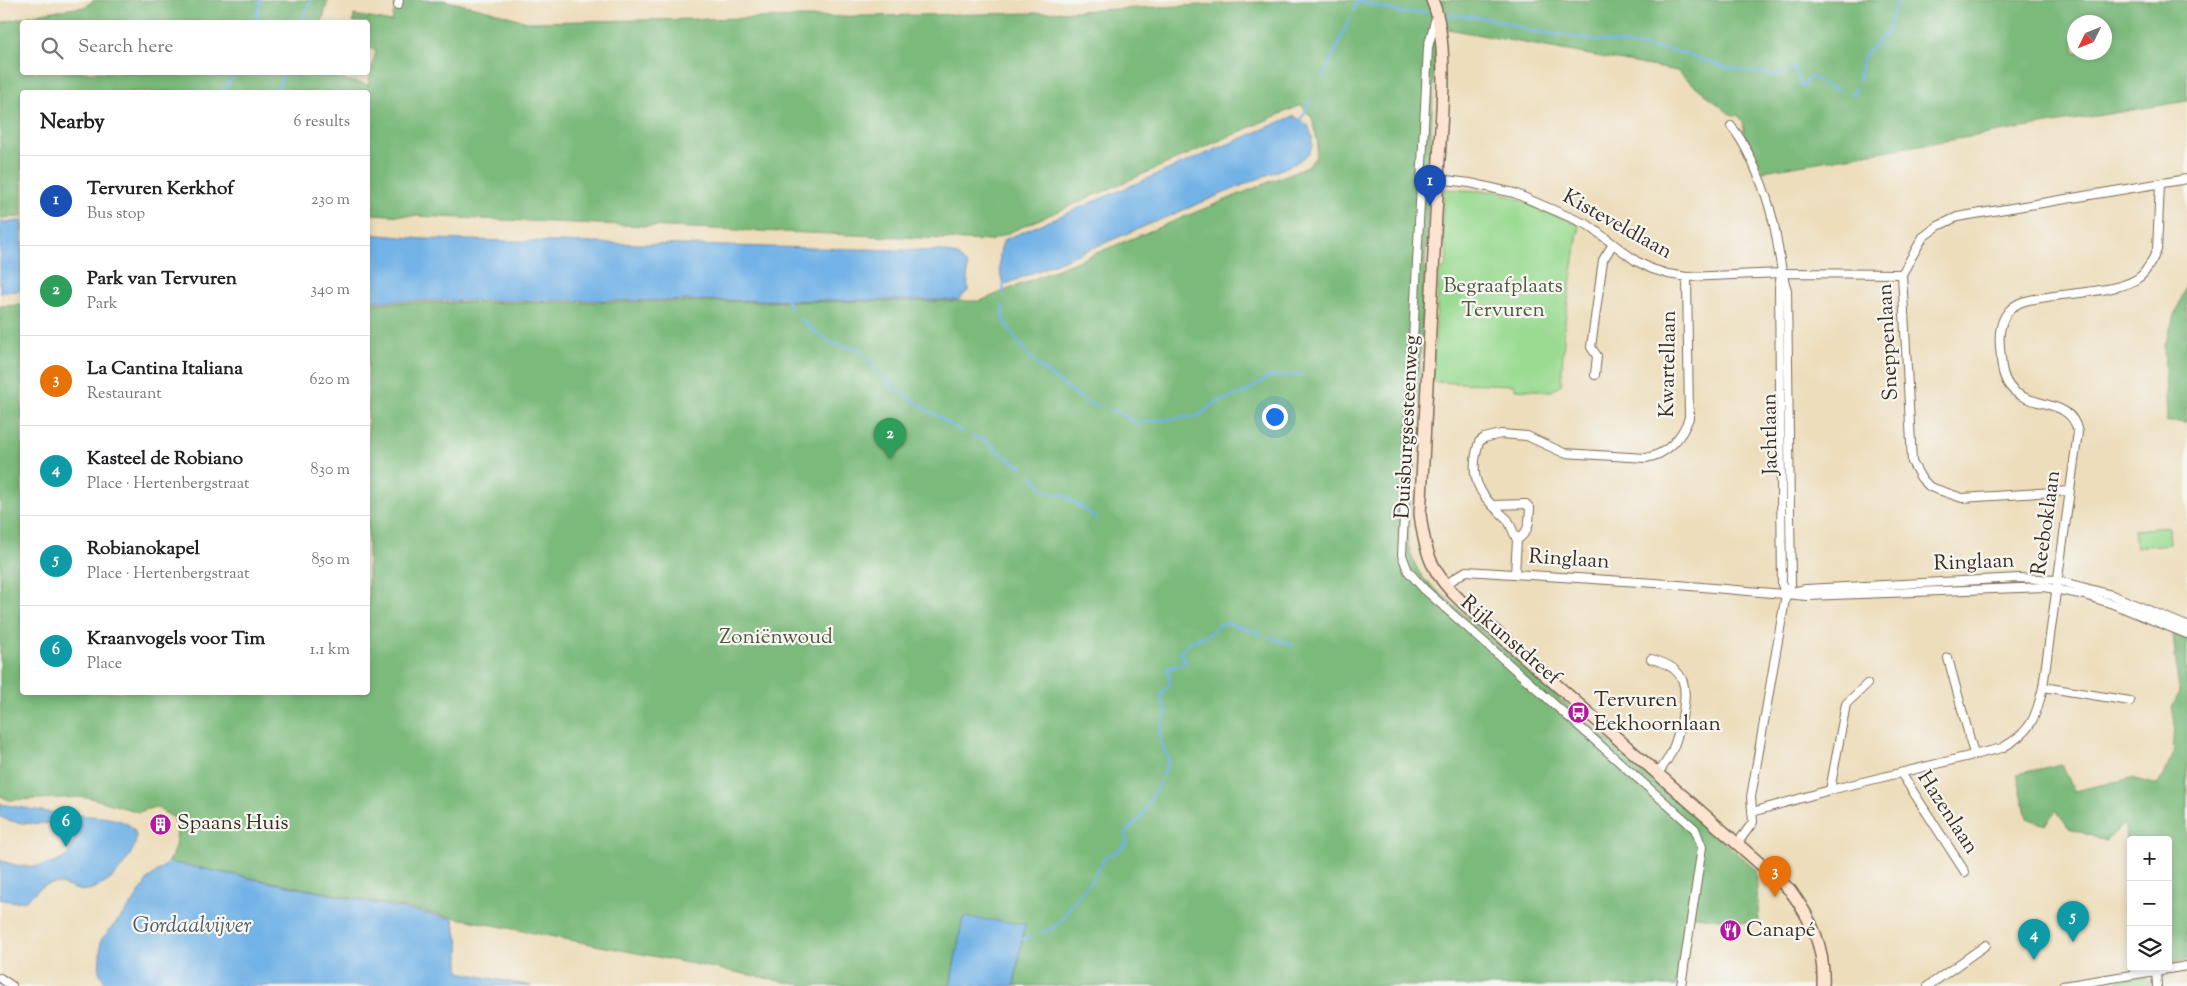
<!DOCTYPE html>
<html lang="en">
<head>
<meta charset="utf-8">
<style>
	:root { --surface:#fff; --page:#f2f2f2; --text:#202124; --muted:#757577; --line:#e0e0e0; --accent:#b45309 }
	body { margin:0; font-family:"Sorts Mill Goudy",serif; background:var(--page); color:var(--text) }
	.controls { position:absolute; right:15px; bottom:15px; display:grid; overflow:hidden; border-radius:5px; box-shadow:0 2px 8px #0003 }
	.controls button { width:45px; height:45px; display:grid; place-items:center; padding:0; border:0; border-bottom:1px solid var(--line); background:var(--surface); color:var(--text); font:25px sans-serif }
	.compass { position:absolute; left:2067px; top:15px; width:45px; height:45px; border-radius:50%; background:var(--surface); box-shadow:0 2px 8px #0003; rotate:227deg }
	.you { position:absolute; left:1274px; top:416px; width:18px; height:18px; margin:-12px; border:4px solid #fff; border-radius:50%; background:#1a73e8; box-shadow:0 0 0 8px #1a73e833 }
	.badge { display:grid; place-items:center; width:32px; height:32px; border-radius:50%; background:var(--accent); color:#fff; font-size:16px; font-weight:700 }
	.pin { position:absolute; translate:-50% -41px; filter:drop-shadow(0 1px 2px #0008) }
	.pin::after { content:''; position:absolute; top:26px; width:18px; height:15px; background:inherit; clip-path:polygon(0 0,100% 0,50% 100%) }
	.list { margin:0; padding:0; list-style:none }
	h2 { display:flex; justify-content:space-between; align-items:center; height:65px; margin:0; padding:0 20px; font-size:21px }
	h2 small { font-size:16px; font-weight:400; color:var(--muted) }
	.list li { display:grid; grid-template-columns:32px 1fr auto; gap:15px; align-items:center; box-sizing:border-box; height:90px; padding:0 20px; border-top:1px solid var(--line) }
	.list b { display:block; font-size:19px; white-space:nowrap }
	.list p { margin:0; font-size:16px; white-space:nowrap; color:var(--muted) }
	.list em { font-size:16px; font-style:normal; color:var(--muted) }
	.icon { flex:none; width:28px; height:28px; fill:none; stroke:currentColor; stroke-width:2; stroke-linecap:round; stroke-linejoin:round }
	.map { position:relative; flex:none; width:2187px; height:986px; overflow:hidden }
	.search { position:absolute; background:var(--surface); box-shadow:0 2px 8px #0003; left:20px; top:20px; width:350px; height:55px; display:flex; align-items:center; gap:12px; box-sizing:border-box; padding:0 18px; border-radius:5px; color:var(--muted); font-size:19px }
	.panel { position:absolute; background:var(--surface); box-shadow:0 2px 8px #0003; left:20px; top:90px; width:350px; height:605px; border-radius:5px }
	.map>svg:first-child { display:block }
	.green { fill:#9ada91; stroke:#6a8258 }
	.forest { fill:#7bba7b; stroke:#5b724c; fill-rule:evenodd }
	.water { fill:#72b2e6; stroke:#566e82 }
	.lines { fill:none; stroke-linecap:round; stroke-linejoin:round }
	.stream { stroke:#72b2e6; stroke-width:2.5 }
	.street-casing { stroke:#796955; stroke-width:10 }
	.secondary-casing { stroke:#796955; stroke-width:14 }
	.street { stroke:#fff; stroke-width:8 }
	.secondary { stroke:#fde4d1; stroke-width:11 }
	.labels { text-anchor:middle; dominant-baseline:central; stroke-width:4.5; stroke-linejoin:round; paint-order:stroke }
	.street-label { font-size:21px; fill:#3b2a1e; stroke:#f6f6f2 }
	.park-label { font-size:21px; fill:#53563b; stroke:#f6f6f2 }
	.poi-label { font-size:21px; fill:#3b2a1e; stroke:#f6f6f2; text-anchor:start }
	.water-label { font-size:22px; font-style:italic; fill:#4e5a64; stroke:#f6f6f2 }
</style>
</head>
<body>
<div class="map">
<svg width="2187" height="986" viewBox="0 0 2187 986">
	<rect width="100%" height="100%" fill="#f6f6f2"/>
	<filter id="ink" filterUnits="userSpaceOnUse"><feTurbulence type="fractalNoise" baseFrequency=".02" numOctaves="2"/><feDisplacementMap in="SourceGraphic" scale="10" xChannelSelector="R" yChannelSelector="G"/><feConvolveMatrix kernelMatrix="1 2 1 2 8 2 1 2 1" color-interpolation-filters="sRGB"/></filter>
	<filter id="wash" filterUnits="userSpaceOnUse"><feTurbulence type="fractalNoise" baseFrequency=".0096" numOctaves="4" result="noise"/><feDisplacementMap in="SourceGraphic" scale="20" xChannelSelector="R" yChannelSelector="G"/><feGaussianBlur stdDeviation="1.12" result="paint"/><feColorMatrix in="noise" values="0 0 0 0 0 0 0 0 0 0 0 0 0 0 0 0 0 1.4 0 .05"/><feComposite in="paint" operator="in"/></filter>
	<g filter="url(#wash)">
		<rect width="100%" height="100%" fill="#edddbb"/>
		<g class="green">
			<path d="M1444 189 1501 192 1579 225 1565 321 1561 385 1552 391 1515 389V385L1433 382 1439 271 1443 270C1448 264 1448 250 1444 243H1441Z"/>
			<path d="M2169 527 2170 544 2136 547 2134 530Z"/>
			<path d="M2145 977 2152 986H2088Z"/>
		</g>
		<g class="forest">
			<path d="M95 0H328L322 22H22V72H311L368 85 376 50 368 48V22H353L354 15 392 22 396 0H442L488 10 528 22 1034 13 1304 0H2187V101L1763 171 1744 133 1743 122 1739 116 1730 114 1677 71 1448 29 1436 33 1419 391 1407 538C1410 554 1414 566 1424 579L1756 870 1759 924 1687 915 1676 986H1014L1025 924 963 918 950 986H806L169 862C176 846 179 834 174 818L155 807 138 812 88 797 9 800 0 796V306L22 305V692H368V303L980 301 1308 166 1315 158 1318 145 1312 118 1301 105 990 241 368 214V92H22V217L0 218V23L47 12 84 7ZM2074 22H2104V52H2074Z"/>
			<path d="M2187 283V422H2167L2164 345Z"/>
			<path d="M2173 634 2187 639V960L2168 963V840H2131V857L2124 824 2106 841 2069 828 2056 810 2045 825 2027 818 2017 774 2062 764 2074 791 2131 778 2158 785 2173 756 2175 723 2172 707 2179 693Z"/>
		</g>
		<g class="water">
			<path d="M1294 116 1308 125 1312 136V146L1309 153 1296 163 1004 285C998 274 998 251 1004 240Z"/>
			<path d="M22 221V290L0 293V222Z"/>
			<path d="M368 234 424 239 944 251 958 256 967 265 968 291 958 300 368 301Z"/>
			<path d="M0 804C21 807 43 812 64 814 88 818 160 811 128 858 118 874 108 885 88 890 74 893 64 881 51 884 29 887 36 909 0 899V860C20 869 51 870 69 854L75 837 71 826 65 824C42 822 21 827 0 817Z"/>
			<path d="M169 862 453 919 459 944V972L531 986H122L105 983 99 972 101 940 132 904 149 878Z"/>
			<path d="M963 917 1025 924 1014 986H950Z"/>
		</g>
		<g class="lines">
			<g class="stream">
				<path d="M1358 1 1401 13 1431 12"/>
				<path d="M1354 10 1358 1"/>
				<path d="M1442 14 1492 19 1531 31 1675 51 1728 68 1779 76 1793 67 1802 88 1810 76 1832 89 1839 91"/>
				<path d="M257 22 260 0"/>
				<path d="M301 22 311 0"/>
				<path d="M1323 78 1350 18"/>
				<path d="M1858 80 1863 57 1887 33 1896 4 1901 0"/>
				<path d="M222 92 236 72"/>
				<path d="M274 92 281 83 282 72"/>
				<path d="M1851 93 1855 94 1856 88"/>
				<path d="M1300 121 1312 99"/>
				<path d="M1003 294 1004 285"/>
				<path d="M787 300 792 308"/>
				<path d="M1003 306V319L1021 346 1038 366 1087 403 1099 406"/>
				<path d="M800 318 810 328 833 344 860 349 879 375 899 391 962 432"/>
				<path d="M1111 410 1118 412 1135 423 1199 416 1214 403 1247 392 1268 377 1302 375"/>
				<path d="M972 436 988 442 1003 455 1024 468"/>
				<path d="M1032 476 1046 491 1065 496 1096 518"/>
				<path d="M1268 637 1293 645"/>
				<path d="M1162 776 1169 760C1159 739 1155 734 1167 713L1160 696 1170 684 1168 668 1186 663 1180 652 1193 640 1207 636 1218 625 1227 623 1261 634"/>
				<path d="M1042 932 1052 929 1062 920 1076 898 1091 882 1105 858 1126 845 1127 831 1142 816 1159 782"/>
				<path d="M1023 939 1030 937"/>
			</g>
		</g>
	</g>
	<g filter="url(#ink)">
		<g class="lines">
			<defs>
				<g id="street">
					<path d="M398 5 399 0"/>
					<path d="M1436 17 1428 47 1402 555 1408 571 1424 589 1695 829 1702 847 1681 986"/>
					<path d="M1731 126C1749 147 1767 194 1773 221 1779 244 1779 267 1787 290L1791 584 1786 594 1751 797 1753 822 1737 844"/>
					<path d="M1438 179 1470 183 1514 193 1588 225 1636 261 1652 269 1668 274 1687 277 1781 273 1902 274"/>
					<path d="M1781 274 1779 287 1782 585 1786 594"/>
					<path d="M1595 375 1597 356 1591 347 1603 260 1613 244"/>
					<path d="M2069 491 1962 498 1930 487 1921 478 1912 462 1902 274 1923 237 1938 226 1957 217 2187 179"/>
					<path d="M1492 505 1508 520 1517 540"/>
					<path d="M1515 574 1517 540C1530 531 1529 523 1530 508L1526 504 1492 505C1473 486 1471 468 1479 442L1484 438 1501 434 1527 436 1564 453 1646 458C1668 454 1682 437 1689 418L1687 277"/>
					<path d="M1445 585 1466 571 1655 583 1807 596 2044 587 2085 595 2113 604 2187 634"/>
					<path d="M1792 592 1806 589 2020 578 2056 580 2112 595 2187 626"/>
					<path d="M1948 658 1974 754"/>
					<path d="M1651 659C1689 668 1688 689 1681 722 1676 743 1671 758 1657 774"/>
					<path d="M2043 687 2130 701"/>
					<path d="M1901 773 1965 872"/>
					<path d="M1830 790 1846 704 1867 684"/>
					<path d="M1752 812 1830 790 2002 748C2031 732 2036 718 2043 687L2078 432C2069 386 2003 422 2001 357 2000 347 1998 337 2001 327 2003 316 2011 306 2022 302 2051 292 2120 295 2141 276 2148 269 2153 259 2157 250L2160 184"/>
					<path d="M2156 971 2157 986"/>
					<path d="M0 978 12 986"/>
					<path d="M1928 986 1986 945"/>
					<path d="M2063 986 2187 966"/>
				</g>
				<path id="secondary" d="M1432 0C1451 43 1440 129 1438 177 1433 290 1427 402 1420 514 1425 554 1432 574 1462 602L1790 890C1812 920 1825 948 1823 986"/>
			</defs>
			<use href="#street" class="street-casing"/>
			<use href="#secondary" class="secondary-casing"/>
			<use href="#street" class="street"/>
			<use href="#secondary" class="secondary"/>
		</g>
	</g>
	<defs>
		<symbol id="bus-disc" viewBox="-11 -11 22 22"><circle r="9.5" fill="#b5179e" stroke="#f6f6f2"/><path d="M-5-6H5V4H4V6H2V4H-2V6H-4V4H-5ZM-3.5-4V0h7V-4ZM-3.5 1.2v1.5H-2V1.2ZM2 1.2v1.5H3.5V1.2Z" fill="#fff"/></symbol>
		<symbol id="building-disc" viewBox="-11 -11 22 22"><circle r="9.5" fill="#b5179e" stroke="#f6f6f2"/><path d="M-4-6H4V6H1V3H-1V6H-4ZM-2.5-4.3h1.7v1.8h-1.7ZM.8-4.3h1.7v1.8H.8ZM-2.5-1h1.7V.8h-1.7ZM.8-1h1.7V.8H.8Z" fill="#fff"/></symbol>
		<symbol id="restaurant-disc" viewBox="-11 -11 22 22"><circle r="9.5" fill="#b5179e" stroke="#f6f6f2"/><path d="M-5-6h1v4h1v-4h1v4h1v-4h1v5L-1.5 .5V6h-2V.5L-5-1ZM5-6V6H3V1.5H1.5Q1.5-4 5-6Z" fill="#fff"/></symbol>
	</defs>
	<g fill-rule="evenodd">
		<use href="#bus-disc" x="1566" y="700" width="25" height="25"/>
		<use href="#building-disc" x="148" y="812" width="25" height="25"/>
		<use href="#restaurant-disc" x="1718" y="918" width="25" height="25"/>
	</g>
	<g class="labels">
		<g class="street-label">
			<text transform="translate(1617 225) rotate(29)">Kisteveldlaan</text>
			<text transform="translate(1889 342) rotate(-93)">Sneppenlaan</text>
			<text transform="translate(1669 364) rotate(-89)">Kwartellaan</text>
			<text transform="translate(1408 427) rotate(-87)">Duisburgsesteenweg</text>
			<text transform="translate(1771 434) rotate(-91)">Jachtlaan</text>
			<text transform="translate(2047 523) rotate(-82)">Reeboklaan</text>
			<text transform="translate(1569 560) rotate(4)">Ringlaan</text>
			<text transform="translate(1974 563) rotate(-2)">Ringlaan</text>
			<text transform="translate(1510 641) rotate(41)">Rijkunstdreef</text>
			<text transform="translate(1947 813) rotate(57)">Hazenlaan</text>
		</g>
		<g class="park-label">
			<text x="1503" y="287">Begraafplaats<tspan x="1503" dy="24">Tervuren</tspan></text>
			<text x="776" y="638">Zoniënwoud</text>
		</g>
		<g class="poi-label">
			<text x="1594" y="701">Tervuren<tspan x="1594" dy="24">Eekhoornlaan</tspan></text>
			<text x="177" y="824">Spaans Huis</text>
			<text x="1746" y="931">Canapé</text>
		</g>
		<g class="water-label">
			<text x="192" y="927">Gordaalvijver</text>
		</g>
	</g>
</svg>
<div class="controls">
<button>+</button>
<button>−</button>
<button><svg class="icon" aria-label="layers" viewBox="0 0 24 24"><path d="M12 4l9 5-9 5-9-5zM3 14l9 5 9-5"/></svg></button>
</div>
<svg class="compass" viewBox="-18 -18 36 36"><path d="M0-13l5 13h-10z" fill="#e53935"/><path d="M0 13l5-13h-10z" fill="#757577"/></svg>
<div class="you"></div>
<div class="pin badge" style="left:1430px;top:206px;background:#1a4fb4">1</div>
<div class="pin badge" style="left:890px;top:459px;background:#2e9e5b">2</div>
<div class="pin badge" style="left:1775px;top:897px;background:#e8710a">3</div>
<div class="pin badge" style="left:2034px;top:960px;background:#0f9aa8">4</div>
<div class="pin badge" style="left:2073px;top:942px;background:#0f9aa8">5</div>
<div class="pin badge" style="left:66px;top:847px;background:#0f9aa8">6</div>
<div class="search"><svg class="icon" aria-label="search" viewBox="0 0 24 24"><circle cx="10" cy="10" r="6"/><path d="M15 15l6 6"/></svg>Search here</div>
<section class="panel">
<h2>Nearby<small>6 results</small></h2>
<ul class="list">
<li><span class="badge" style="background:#1a4fb4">1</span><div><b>Tervuren Kerkhof</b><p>Bus stop</p></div><em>230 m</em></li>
<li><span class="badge" style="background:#2e9e5b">2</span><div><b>Park van Tervuren</b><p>Park</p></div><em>340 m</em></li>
<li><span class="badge" style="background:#e8710a">3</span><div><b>La Cantina Italiana</b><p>Restaurant</p></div><em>620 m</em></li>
<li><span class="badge" style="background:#0f9aa8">4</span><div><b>Kasteel de Robiano</b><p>Place · Hertenbergstraat</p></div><em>830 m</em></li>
<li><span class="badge" style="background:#0f9aa8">5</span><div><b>Robianokapel</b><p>Place · Hertenbergstraat</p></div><em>850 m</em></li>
<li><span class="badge" style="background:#0f9aa8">6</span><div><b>Kraanvogels voor Tim</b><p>Place</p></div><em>1.1 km</em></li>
</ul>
</section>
</div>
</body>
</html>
